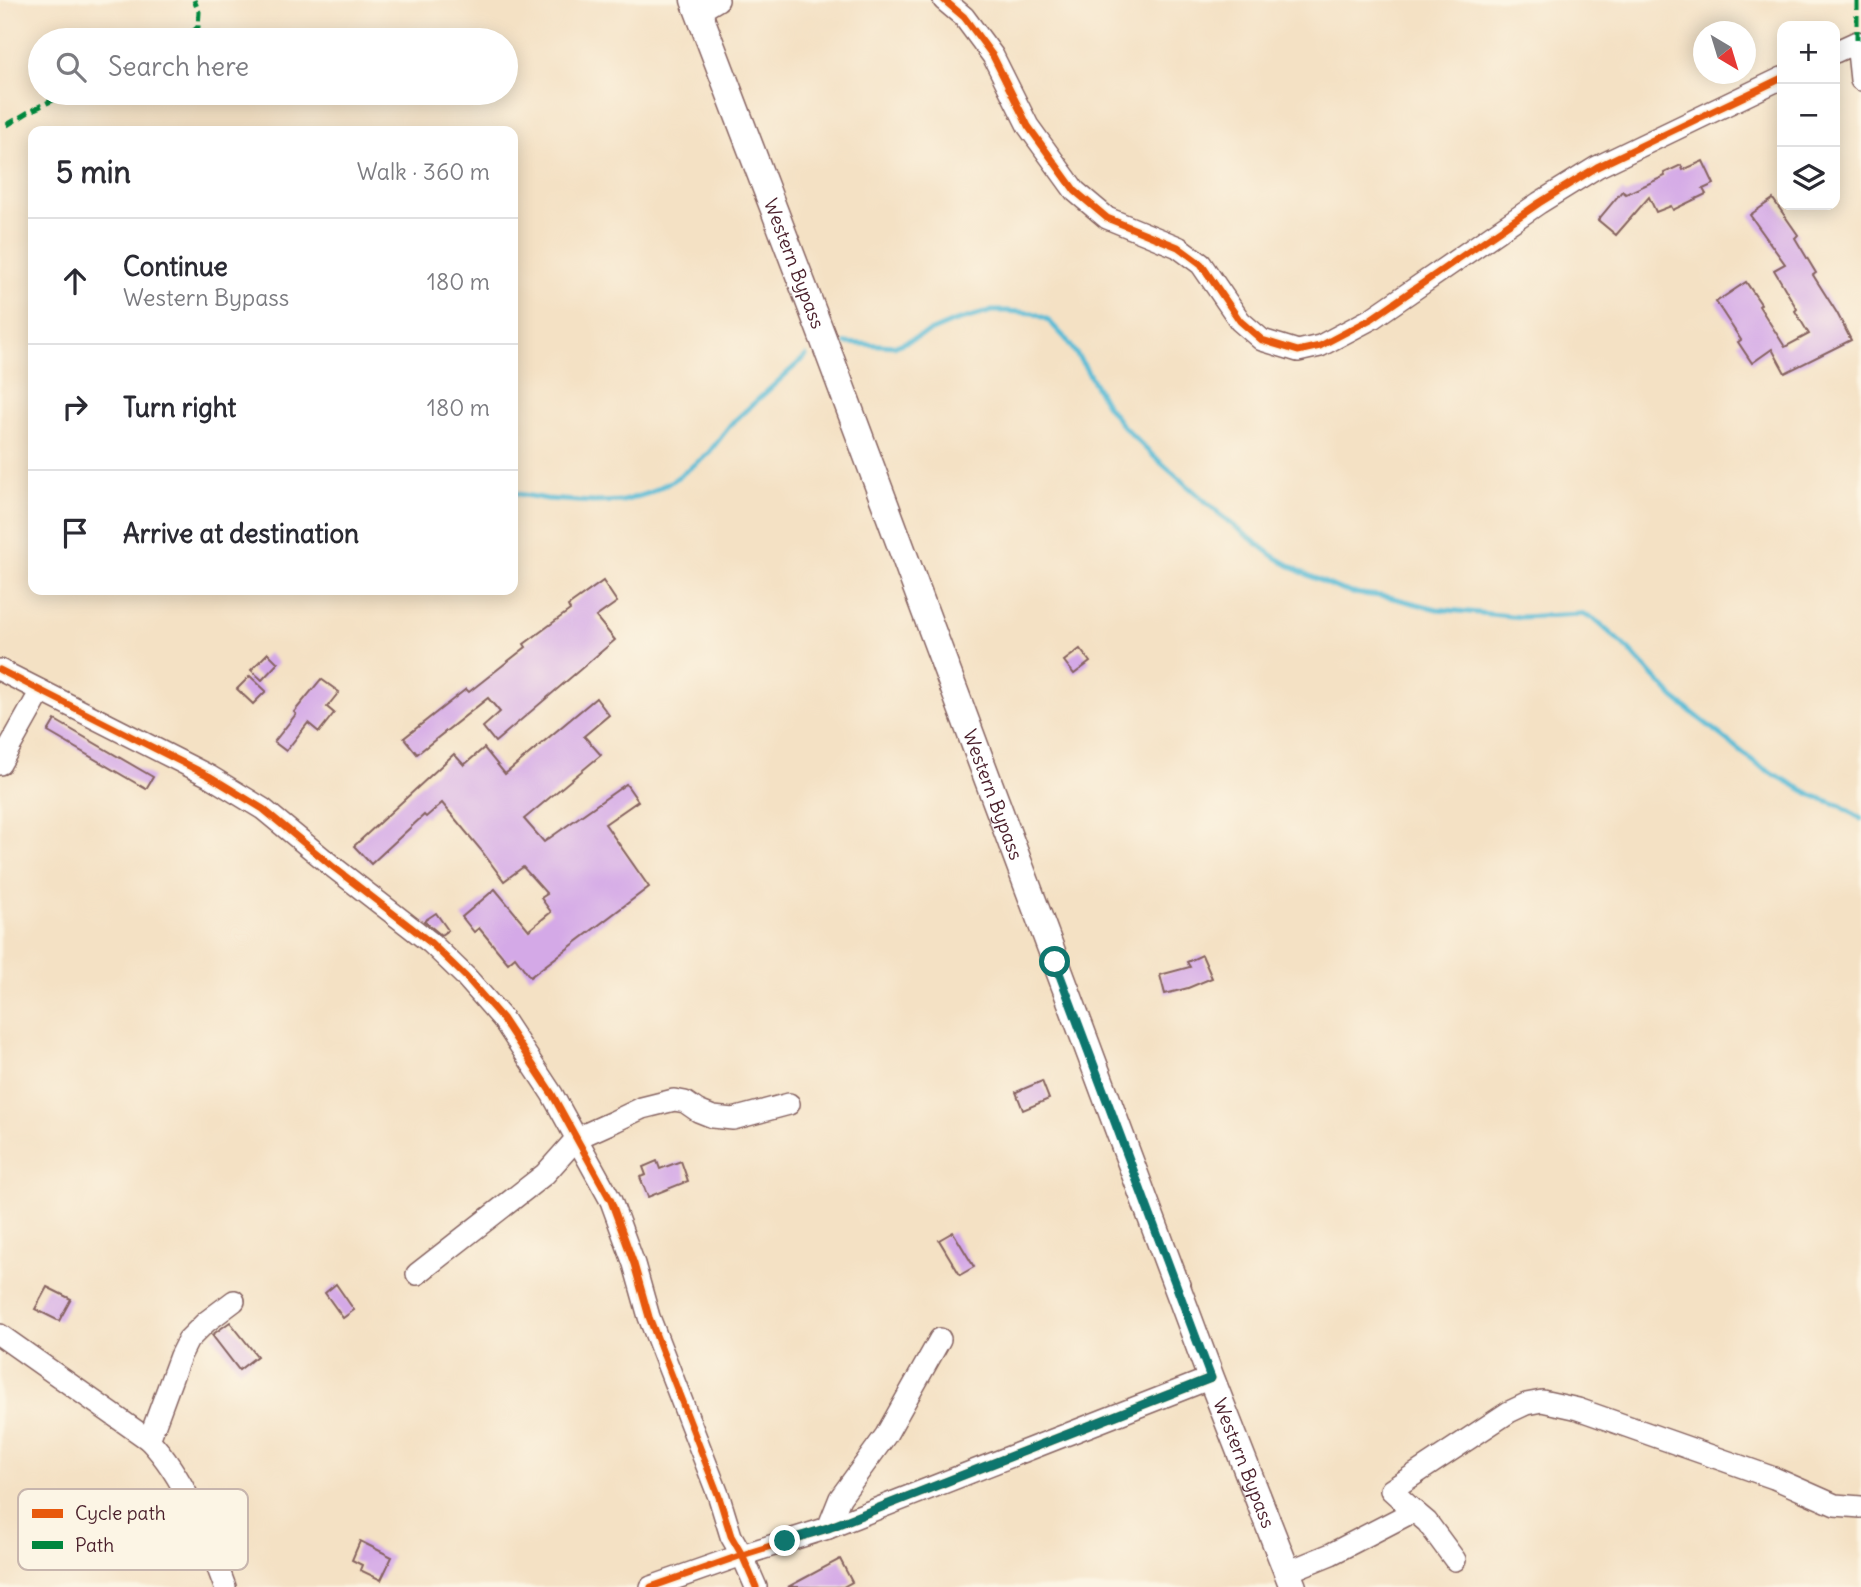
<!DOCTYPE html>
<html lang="en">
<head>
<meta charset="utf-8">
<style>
	:root { --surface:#fff; --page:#f7f7f7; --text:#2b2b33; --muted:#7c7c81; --line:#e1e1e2 }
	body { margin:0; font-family:Delius,sans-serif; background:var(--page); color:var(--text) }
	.controls { position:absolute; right:21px; top:21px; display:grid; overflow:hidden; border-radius:14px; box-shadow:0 4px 18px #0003 }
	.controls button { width:63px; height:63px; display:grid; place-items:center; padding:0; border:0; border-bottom:2px solid var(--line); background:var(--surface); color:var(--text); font:35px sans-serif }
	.compass { position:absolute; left:1693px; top:21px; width:63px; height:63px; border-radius:50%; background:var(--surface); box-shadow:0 4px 18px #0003; rotate:142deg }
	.stop { position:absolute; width:21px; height:21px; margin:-16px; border:5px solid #0f766e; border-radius:50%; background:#fff }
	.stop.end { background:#0f766e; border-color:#fff; box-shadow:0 2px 7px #0008 }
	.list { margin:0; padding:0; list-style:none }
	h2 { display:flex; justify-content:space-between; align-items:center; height:91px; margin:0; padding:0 28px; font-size:30px }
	h2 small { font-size:23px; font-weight:400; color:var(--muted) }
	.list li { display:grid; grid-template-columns:46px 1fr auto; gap:21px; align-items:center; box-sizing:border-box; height:126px; padding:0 28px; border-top:2px solid var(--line) }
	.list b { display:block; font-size:26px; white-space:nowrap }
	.list p { margin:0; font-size:23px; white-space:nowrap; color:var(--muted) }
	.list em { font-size:23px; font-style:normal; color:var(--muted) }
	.icon { flex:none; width:38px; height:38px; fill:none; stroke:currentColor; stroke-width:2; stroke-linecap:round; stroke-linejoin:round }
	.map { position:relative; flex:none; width:1861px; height:1587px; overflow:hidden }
	.search { position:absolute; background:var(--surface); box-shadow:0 4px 18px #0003; left:28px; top:28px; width:490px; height:77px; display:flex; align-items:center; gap:18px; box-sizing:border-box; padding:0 24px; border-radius:38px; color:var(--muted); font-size:26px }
	.panel { position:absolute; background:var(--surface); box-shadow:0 4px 18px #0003; left:28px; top:126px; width:490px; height:469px; border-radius:14px }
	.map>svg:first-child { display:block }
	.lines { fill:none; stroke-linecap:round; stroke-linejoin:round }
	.stream { stroke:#58bbd6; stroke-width:5 }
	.building { fill:#d4a9e7 }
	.minor-casing { stroke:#866361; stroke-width:24 }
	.major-casing { stroke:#866361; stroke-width:29 }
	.minor { stroke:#fff; stroke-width:21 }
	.major { stroke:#fff; stroke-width:26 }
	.quiet { stroke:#00873e; stroke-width:5; stroke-dasharray:10 5; stroke-linecap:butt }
	.cycleway-casing { stroke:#fcf5e5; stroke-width:11 }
	.cycleway { stroke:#e8590c; stroke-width:7 }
	.route { stroke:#0f766e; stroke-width:9 }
	.labels { text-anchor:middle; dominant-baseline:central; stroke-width:7; stroke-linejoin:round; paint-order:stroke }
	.street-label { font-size:19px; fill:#4a1f2b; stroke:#fcf5e5 }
	.key { fill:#fcf5e5; stroke:#c7b5ad; stroke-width:2 }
	.key-label { font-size:19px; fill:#4a1f2b }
</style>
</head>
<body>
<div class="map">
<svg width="1861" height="1587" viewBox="0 0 1861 1587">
	<rect width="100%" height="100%" fill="#fcf5e5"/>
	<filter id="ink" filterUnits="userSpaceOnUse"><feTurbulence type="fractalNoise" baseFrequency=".0143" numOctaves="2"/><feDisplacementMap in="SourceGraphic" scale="14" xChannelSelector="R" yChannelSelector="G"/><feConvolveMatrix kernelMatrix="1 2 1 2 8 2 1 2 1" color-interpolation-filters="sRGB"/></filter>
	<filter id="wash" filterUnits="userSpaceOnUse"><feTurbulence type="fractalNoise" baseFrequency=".00686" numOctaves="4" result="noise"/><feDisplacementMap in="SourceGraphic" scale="28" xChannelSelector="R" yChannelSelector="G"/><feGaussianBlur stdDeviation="1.57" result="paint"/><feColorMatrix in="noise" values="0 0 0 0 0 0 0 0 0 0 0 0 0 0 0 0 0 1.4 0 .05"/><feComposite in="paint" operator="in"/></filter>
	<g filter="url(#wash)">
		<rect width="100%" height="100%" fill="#f4e1c4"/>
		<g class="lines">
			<g class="stream">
				<path d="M846 343 896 346 953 322 992 311H1006L1033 313 1047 319 1066 339 1085 367 1105 403 1121 424 1151 454 1229 522 1275 557 1301 572 1339 589 1352 593 1389 597 1437 609 1521 617 1581 614 1594 619 1628 649 1674 698 1758 765 1812 795 1841 806 1861 819"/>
				<path d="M513 493 547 499 593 502 623 501 649 493 674 480 707 455 731 424 806 356"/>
			</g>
		</g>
		<g id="blocks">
			<g class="building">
				<path d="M1703 161 1714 184 1703 189 1706 194 1673 210 1671 206 1656 212 1649 197 1616 235 1598 220 1622 191 1626 194 1665 176 1664 173 1681 165 1683 170Z"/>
				<path d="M1773 199 1798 235 1795 238 1816 273 1813 275 1837 313 1851 340 1785 373 1772 349 1752 363 1738 342 1741 340 1716 302 1746 282 1761 304 1759 306 1785 347 1809 334 1795 311 1797 309 1774 270 1785 264 1750 215Z"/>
				<path d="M603 581 617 602 596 617 615 640 495 742 483 727 500 712 488 698 417 754 404 738 466 689 469 692 526 647 524 644 570 610 568 606Z"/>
				<path d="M1080 649 1090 662 1074 674 1064 661Z"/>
				<path d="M268 653 278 663 262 680 251 670Z"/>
				<path d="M250 676 266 691 253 704 237 689Z"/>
				<path d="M321 679 339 692 327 707 334 713 319 732 308 723 286 751 274 742 296 714 294 712Z"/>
				<path d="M596 698 609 715 584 736 601 755 524 819 544 842 626 784 638 801 605 824 649 887 530 977 515 957 508 963 479 928 474 932 462 917 495 889 529 930 551 912 541 898 547 894 523 867 504 881 481 850 442 803 426 817 424 815 371 864 354 846 454 754 464 765 484 748 505 774Z"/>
				<path d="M55 720 153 777 146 789 48 732Z"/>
				<path d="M436 913 448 930 441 935 424 921Z"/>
				<path d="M1202 955 1212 978 1188 988 1165 994 1160 975 1190 967 1187 962Z"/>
				<path d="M1042 1081 1049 1099 1023 1110 1016 1092Z"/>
				<path d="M657 1161 660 1169 681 1161 688 1181 648 1197 640 1177 646 1175 643 1167Z"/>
				<path d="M953 1232 974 1267 960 1275 939 1240Z"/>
				<path d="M336 1284 354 1310 343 1318 325 1293Z"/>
				<path d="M47 1287 71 1299 59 1321 35 1309Z"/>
				<path d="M230 1322 257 1356 239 1370 212 1335Z"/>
				<path d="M360 1541 392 1557 381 1580 360 1570 362 1565 352 1560Z"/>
				<path d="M840 1559 852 1582 843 1587H788Z"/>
			</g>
		</g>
	</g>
	<g filter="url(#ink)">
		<use href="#blocks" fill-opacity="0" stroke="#866361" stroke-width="2"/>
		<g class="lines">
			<defs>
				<g id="minor">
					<path d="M944 0 964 17 993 56 1028 126 1075 191 1107 218 1178 247 1201 264 1240 321 1262 340 1298 351 1320 346 1371 319 1539 203 1597 167 1782 78"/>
					<path d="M698 12 718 0"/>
					<path d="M1835 52 1857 42 1861 80"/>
					<path d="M0 670 209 776 263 809 332 866 431 943 466 977 502 1018 552 1094 611 1201 634 1264 649 1317 719 1497 731 1536 742 1555 756 1587"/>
					<path d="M0 764 41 691"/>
					<path d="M417 1274 545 1174 577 1138 615 1121 642 1108 674 1100 685 1102 698 1111 713 1117 733 1119 789 1104"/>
					<path d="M0 1335 149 1440C187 1480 206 1536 225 1587"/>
					<path d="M149 1440 180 1356 188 1340 206 1322 234 1301"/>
					<path d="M1414 1511 1391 1490 1509 1412 1526 1404 1542 1401 1578 1409 1774 1478 1835 1505 1861 1507"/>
					<path d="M828 1528 840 1498 886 1435 940 1339"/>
					<path d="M1287 1572 1331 1554 1414 1511 1427 1522 1455 1560"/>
					<path d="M651 1587 742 1555 828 1528 1211 1378"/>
				</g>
				<g id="major">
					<path id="s1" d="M694 0 823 338 1211 1378 1293 1587"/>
				</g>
			</defs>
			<use href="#minor" class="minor-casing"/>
			<use href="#major" class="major-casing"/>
			<use href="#minor" class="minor"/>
			<use href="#major" class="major"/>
			<g class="quiet">
				<path d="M1857 0V42"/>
				<path d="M179 40 187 37 198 27 199 12 194 0"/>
				<path d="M7 125 32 110 68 93"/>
			</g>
			<defs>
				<g id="cycleway">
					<path d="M944 0 964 17 993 56 1028 126 1075 191 1107 218 1178 247 1201 264 1240 321 1262 340 1298 351 1320 346 1371 319 1539 203 1597 167 1782 78"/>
					<path d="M0 670 209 776 263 809 332 866 431 943 466 977 502 1018 552 1094 611 1201 634 1264 649 1317 719 1497 731 1536 742 1555 756 1587"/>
					<path d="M651 1587 742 1555 828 1528 1211 1378"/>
				</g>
			</defs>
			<use href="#cycleway" class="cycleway-casing"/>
			<use href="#cycleway" class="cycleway"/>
		</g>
	</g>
	<g class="lines" filter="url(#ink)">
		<path class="route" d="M785 1541 828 1528 1211 1378 1055 962"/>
	</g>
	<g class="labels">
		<g class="street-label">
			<text stroke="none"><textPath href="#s1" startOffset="282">Western Bypass</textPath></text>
			<text stroke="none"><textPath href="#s1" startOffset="849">Western Bypass</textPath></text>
			<text stroke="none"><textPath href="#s1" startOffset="1563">Western Bypass</textPath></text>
		</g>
	</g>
	<rect x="18" y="1489" width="230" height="81" rx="10" class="key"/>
	<rect x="32" y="1509" width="31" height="9" fill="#e8590c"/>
	<rect x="32" y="1541" width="31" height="8" fill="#00873e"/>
	<g class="key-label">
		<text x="75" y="1520">Cycle path</text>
		<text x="75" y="1552">Path</text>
	</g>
</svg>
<div class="controls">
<button>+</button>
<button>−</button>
<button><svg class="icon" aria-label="layers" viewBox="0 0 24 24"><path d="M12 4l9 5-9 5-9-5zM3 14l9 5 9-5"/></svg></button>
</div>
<svg class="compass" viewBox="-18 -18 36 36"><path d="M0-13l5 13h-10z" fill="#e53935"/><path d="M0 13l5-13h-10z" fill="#7c7c81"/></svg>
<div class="stop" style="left:1055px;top:962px"></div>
<div class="stop end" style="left:785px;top:1541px"></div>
<div class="search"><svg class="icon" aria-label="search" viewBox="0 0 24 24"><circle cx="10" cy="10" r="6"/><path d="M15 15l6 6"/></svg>Search here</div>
<section class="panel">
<h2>5 min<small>Walk · 360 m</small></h2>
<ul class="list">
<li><svg class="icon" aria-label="ahead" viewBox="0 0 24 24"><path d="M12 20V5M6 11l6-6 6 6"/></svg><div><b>Continue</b><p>Western Bypass</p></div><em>180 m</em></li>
<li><svg class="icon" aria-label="right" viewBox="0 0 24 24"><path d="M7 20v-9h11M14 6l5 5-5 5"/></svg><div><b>Turn right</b></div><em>180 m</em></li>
<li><svg class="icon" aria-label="arrive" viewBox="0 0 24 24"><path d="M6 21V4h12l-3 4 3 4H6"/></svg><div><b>Arrive at destination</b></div></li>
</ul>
</section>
</div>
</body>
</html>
